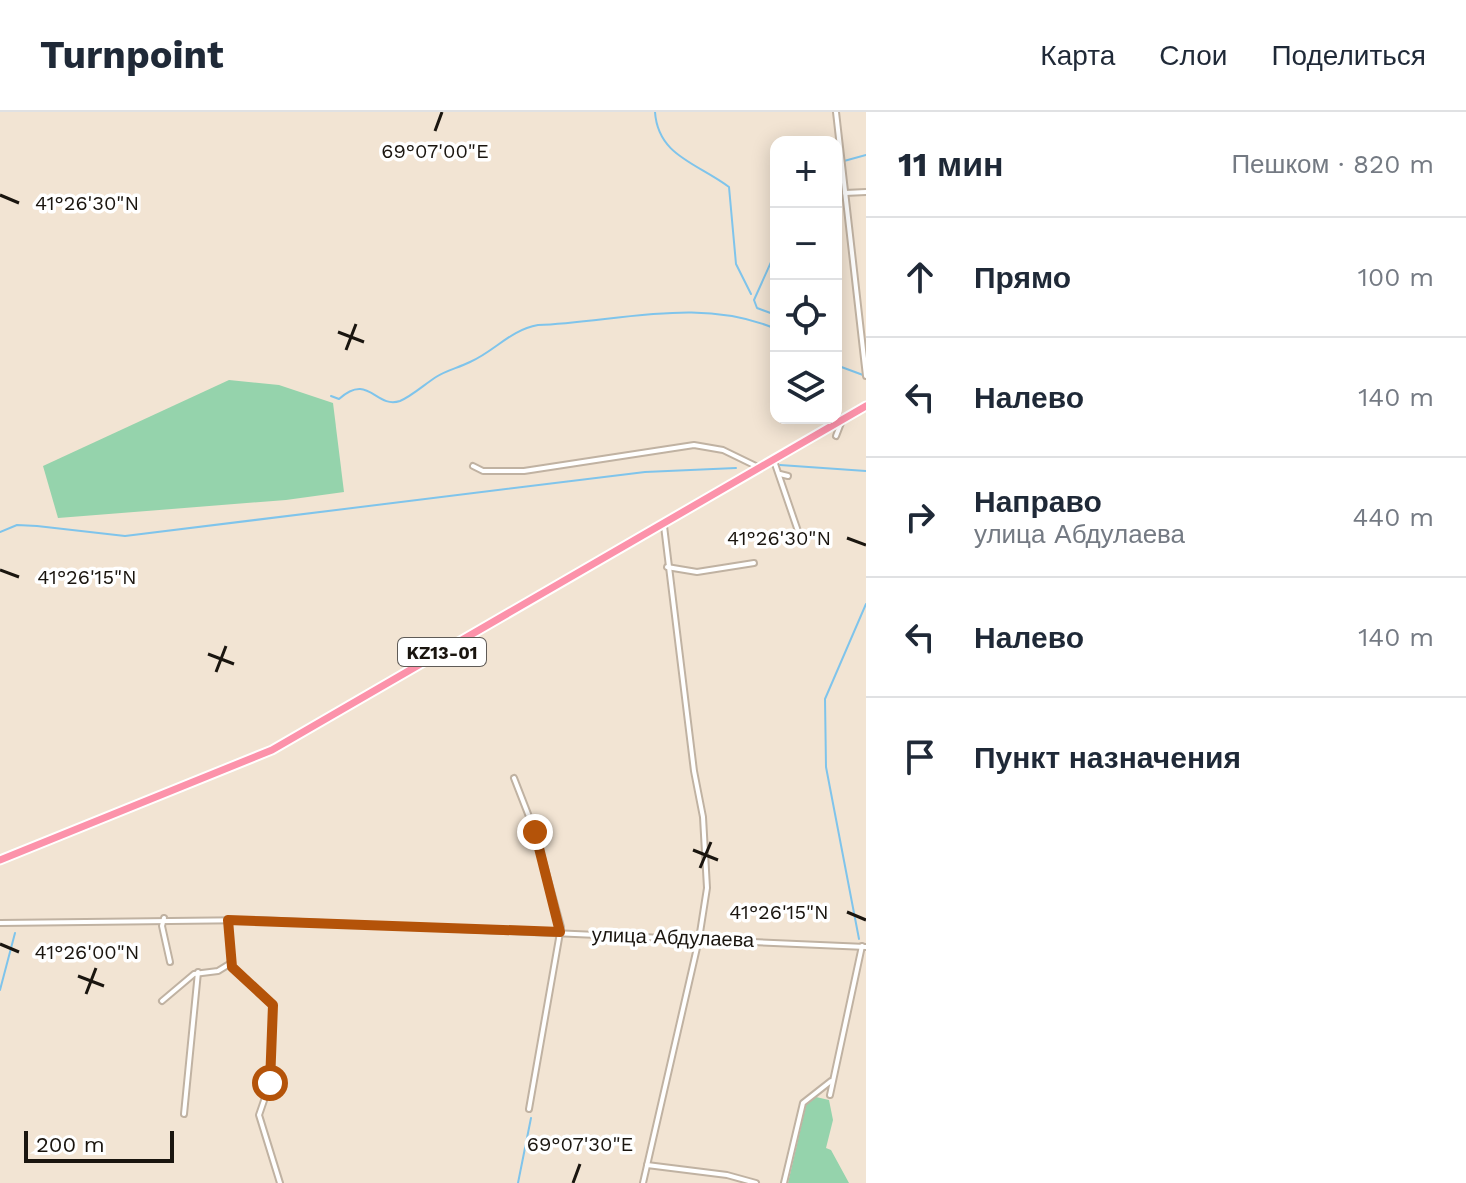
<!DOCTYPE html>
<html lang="ru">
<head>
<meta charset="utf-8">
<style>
	:root { --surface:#fff; --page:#f2f2f3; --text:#1f2937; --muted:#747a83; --line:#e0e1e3 }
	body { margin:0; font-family:"Work Sans",sans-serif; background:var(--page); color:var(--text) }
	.controls { position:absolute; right:24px; top:24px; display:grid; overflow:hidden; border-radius:16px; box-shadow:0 4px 20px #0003 }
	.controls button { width:72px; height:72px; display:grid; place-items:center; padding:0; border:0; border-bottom:2px solid var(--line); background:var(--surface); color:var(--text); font:40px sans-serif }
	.scale { position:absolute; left:24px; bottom:20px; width:150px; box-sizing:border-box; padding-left:8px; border:4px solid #1a150f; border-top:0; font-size:22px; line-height:28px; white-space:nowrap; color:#1a150f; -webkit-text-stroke:6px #fff; paint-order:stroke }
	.stop { position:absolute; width:24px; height:24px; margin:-18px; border:6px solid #b45309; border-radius:50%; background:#fff }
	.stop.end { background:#b45309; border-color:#fff; box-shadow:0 2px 8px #0008 }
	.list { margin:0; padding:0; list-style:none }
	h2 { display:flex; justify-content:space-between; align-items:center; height:104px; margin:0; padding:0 32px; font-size:34px }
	h2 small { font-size:26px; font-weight:400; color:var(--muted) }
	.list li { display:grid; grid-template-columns:52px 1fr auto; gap:24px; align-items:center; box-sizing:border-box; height:120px; padding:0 32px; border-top:2px solid var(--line) }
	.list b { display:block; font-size:30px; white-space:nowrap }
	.list p { margin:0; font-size:26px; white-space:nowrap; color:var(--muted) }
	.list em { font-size:26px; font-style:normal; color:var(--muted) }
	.icon { flex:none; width:44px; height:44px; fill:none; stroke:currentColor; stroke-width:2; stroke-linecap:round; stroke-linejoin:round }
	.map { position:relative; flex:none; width:866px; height:1071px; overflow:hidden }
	header { display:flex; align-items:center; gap:48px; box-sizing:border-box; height:112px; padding:0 40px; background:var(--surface); border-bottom:2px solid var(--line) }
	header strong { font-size:38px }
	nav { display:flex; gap:44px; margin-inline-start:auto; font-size:28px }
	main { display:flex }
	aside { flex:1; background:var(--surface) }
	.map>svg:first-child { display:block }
	.green { fill:#95d3ac }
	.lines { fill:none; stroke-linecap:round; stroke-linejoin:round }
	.stream { stroke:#7fc4eb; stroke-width:2 }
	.minor-casing { stroke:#c0b2a2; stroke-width:8 }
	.trunk-casing { stroke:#fff; stroke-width:11 }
	.minor { stroke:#fff; stroke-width:4 }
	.trunk { stroke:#fc92aa; stroke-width:7 }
	.route { stroke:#b45309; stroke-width:10 }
	.ticks { fill:none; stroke:#1a150f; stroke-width:3 }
	.labels { text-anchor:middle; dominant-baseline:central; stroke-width:7; stroke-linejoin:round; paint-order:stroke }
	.shield { fill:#fff; stroke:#5f5b57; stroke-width:2 }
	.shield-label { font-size:18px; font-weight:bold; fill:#1a150f }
	.street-label { font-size:20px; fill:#1a150f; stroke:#fff }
	.ticks-label { font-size:20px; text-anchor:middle; fill:#1a150f; stroke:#fff; stroke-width:7; stroke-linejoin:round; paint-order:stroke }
</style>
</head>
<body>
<header>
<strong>Turnpoint</strong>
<nav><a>Карта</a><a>Слои</a><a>Поделиться</a></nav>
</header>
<main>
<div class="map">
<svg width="866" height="1071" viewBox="0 0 866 1071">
	<rect width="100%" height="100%" fill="#f2e4d3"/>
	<g class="green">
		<path d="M229 268 279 273 333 291 344 380 286 388 58 406 43 354Z"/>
		<path d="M816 985 829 988 833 1008 826 1036 831 1038 849 1071H788L806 993Z"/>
	</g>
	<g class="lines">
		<g class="stream">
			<path d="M655 0C658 44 697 51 729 75L736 152 751 182"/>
			<path d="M844 49 866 43"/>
			<path d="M836 54V53"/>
			<path d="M776 139 754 188 757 196 776 203"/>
			<path d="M836 253 863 263"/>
			<path d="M331 284 339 287C369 260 375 297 400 289 412 284 425 272 436 265 447 258 458 256 470 250 495 239 510 218 538 213 617 210 700 184 776 217"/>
			<path d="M780 353 866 359"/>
			<path d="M0 420 17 413 37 414 125 424 645 360 736 356"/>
			<path d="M859 827 826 655 825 587 866 492"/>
			<path d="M0 878 15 821"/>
			<path d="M518 1071 531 1006"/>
		</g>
		<defs>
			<g id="minor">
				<path d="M836 0 866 264"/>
				<path d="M845 81 866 80"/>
				<path d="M836 324 841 311"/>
				<path d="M774 349 800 425"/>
				<path d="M473 354 483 359H524L694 333 723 338 758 355"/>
				<path d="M780 362 788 364"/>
				<path d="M667 455 697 460 754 451"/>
				<path d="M514 666 535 720 561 815 529 997"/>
				<path d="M164 806 162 814 170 850"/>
				<path d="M228 808 232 855 273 893 270 971 259 1003 280 1071"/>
				<path d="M0 811 258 808 866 835"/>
				<path d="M162 889 194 862 218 859 231 851"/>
				<path d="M830 983 862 834"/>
				<path d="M184 1002 198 860"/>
				<path d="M647 1053 727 1063 756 1071"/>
				<path d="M643 1071 699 827 707 776 703 705 694 659 664 414"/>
				<path d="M784 1071 803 991 831 969"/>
			</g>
			<path id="trunk" d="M0 748 272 638 866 294"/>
		</defs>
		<use href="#minor" class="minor-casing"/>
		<use href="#trunk" class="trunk-casing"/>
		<use href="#minor" class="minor"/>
		<use href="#trunk" class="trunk"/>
	</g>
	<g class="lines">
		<path class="route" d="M270 971 273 893 232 855 228 808 560 820 535 720"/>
	</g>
	<path class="ticks" d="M435 19 442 0M0 83 19 91M338 220 364 230M346 238 356 212M847 426 866 433M0 458 19 465M208 542 234 552M216 560 226 534M693 738 718 748M700 756 711 730M847 800 866 808M0 832 19 840M78 864 104 874M86 882 96 856M573 1071 580 1052"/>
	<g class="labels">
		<rect class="shield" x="398" y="526" width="88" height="28" rx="6"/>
		<g class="shield-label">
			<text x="442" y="540">KZ13-01</text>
		</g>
		<g class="street-label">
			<text transform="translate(673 825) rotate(2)">улица Абдулаева</text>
		</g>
	</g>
	<g class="ticks-label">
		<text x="435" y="46">69°07'00"E</text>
		<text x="87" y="98">41°26'30"N</text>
		<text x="779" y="433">41°26'30"N</text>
		<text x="87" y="472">41°26'15"N</text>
		<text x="779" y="807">41°26'15"N</text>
		<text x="87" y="847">41°26'00"N</text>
		<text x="580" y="1039">69°07'30"E</text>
	</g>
</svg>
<div class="controls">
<button>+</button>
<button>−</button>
<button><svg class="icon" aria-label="locate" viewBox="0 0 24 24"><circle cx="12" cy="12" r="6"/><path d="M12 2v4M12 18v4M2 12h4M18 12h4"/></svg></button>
<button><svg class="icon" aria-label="layers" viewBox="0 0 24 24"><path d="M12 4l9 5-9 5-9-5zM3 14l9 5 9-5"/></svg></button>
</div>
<div class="scale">200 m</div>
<div class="stop" style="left:270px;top:971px"></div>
<div class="stop end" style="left:535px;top:720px"></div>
</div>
<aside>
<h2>11 мин<small>Пешком · 820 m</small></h2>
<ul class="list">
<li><svg class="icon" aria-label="ahead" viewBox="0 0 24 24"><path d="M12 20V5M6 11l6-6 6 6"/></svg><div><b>Прямо</b></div><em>100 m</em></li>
<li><svg class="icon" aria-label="left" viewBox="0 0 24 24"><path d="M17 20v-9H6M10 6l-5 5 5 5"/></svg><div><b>Налево</b></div><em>140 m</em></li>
<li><svg class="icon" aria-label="right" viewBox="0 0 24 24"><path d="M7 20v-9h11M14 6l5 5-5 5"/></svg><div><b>Направо</b><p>улица Абдулаева</p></div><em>440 m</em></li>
<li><svg class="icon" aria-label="left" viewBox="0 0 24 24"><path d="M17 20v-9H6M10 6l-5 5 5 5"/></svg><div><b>Налево</b></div><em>140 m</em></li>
<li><svg class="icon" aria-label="arrive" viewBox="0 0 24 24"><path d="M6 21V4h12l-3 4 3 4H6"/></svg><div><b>Пункт назначения</b></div></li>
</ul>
</aside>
</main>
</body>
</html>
